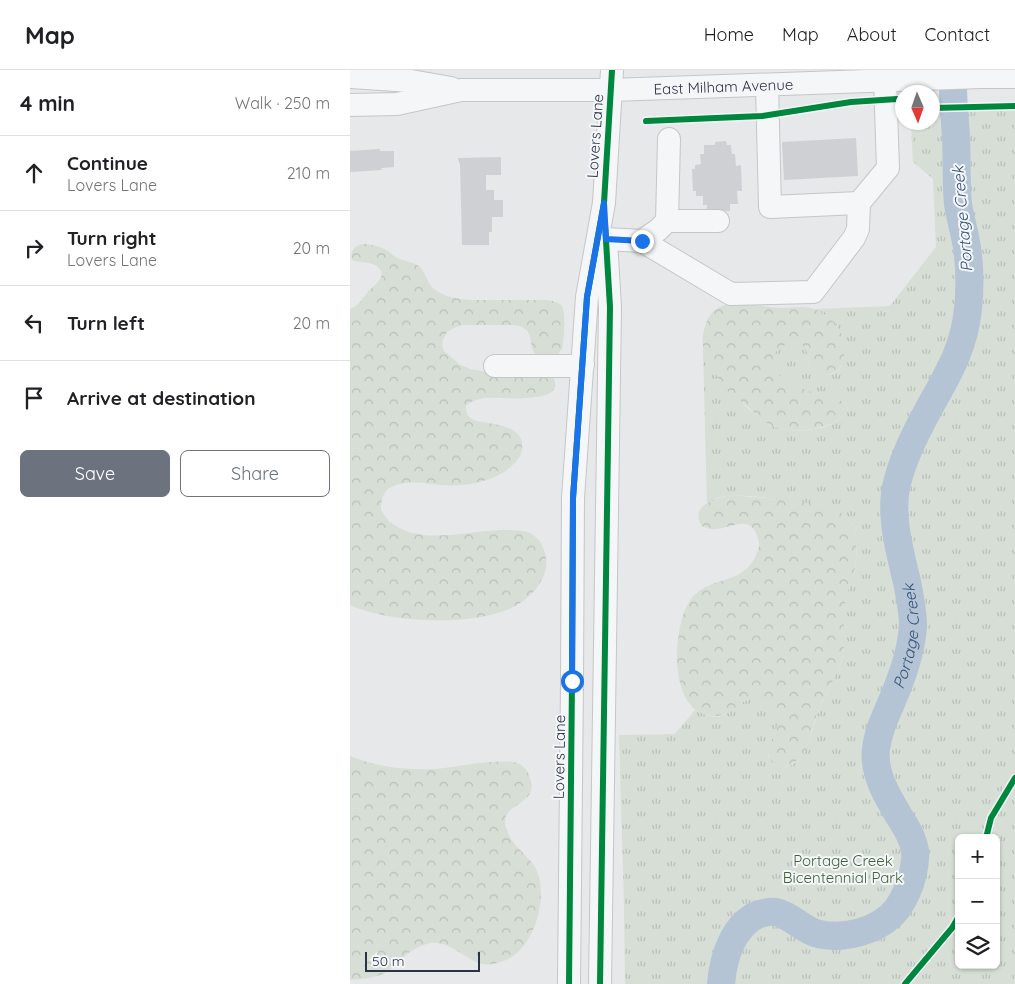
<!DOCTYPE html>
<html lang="en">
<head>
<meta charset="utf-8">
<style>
	:root { --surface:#fff; --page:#f6f6f6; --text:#202124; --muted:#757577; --line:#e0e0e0; --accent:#6c737f }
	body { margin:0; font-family:Quicksand,sans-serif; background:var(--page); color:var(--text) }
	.controls { position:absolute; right:15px; bottom:15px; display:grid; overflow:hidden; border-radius:8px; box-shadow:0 1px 4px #0004 }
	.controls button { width:45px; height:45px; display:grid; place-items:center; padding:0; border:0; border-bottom:1px solid var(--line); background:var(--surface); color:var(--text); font:25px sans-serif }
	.compass { position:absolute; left:545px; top:15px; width:45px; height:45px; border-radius:50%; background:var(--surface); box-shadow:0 1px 4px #0004; rotate:178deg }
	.scale { position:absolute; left:15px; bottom:12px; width:115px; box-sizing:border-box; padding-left:5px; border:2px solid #2b3445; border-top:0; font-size:14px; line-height:18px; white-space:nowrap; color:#2b3445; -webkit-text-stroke:4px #f4f6f9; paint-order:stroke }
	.stop { position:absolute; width:15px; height:15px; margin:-11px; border:4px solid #1a73e8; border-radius:50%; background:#fff }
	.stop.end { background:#1a73e8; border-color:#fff; box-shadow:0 1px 5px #0008 }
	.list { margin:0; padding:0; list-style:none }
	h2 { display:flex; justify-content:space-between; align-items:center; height:65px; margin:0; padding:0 20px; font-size:21px }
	h2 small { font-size:16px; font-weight:400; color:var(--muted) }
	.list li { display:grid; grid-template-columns:32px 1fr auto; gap:15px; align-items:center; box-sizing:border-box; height:75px; padding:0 20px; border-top:1px solid var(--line) }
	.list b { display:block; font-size:19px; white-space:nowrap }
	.list p { margin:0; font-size:16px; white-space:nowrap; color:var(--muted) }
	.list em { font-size:16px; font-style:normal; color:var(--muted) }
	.actions { display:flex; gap:10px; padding:15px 20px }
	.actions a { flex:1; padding:11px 0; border:1px solid var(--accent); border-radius:8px; text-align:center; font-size:18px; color:var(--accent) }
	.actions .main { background:var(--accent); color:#fff }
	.icon { flex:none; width:28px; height:28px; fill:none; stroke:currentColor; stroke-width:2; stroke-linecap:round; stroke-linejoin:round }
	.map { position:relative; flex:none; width:665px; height:914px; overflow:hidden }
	header { display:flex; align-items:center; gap:30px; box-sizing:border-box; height:70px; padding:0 25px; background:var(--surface); border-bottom:1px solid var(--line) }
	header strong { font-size:24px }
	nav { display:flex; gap:28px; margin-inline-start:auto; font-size:18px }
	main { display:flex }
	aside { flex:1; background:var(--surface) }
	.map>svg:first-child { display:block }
	.forest { fill:url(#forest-crowns) }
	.park { fill:url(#park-tufts); fill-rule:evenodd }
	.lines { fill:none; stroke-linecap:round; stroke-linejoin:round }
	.river { stroke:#b4c4d5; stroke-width:28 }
	.building { fill:#ced0d3 }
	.minor-casing { stroke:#c4c6c8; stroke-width:24 }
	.minor { stroke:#f5f6f7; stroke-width:22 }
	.cycleway-casing { stroke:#f4f6f9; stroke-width:9 }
	.cycleway { stroke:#00873e; stroke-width:6 }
	.route { stroke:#1a73e8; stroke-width:6 }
	.labels { text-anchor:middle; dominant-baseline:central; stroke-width:4; stroke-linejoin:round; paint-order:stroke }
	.street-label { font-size:15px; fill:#2b3445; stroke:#f4f6f9 }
	.park-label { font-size:15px; fill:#3f6138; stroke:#f4f6f9 }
	.water-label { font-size:16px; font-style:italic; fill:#34527a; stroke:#f4f6f9 }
</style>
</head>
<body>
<header>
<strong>Map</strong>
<nav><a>Home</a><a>Map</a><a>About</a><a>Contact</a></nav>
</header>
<main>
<aside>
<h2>4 min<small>Walk · 250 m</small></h2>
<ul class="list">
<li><svg class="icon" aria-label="ahead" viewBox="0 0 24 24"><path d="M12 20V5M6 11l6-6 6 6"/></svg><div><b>Continue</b><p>Lovers Lane</p></div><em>210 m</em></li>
<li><svg class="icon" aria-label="right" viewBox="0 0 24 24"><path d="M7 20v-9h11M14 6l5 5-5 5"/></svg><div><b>Turn right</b><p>Lovers Lane</p></div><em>20 m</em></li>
<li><svg class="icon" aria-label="left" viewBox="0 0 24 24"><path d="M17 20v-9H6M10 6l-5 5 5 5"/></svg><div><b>Turn left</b></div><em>20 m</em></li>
<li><svg class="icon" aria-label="arrive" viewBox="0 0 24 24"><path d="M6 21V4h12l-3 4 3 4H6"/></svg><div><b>Arrive at destination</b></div></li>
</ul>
<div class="actions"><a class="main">Save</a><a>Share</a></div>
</aside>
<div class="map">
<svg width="665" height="914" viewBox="0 0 665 914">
	<defs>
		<pattern id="forest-crowns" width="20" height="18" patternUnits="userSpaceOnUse" patternTransform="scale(1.25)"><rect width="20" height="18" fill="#d6ded6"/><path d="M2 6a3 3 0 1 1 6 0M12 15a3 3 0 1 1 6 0" fill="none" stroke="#b8bfb9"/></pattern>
		<pattern id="park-tufts" width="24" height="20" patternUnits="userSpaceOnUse" patternTransform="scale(1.25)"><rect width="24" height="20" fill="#d6ded6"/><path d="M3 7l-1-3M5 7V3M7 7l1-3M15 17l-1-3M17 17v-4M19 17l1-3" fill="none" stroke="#b8bfb9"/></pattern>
	</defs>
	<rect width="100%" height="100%" fill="#e6e8ea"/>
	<g class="forest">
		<path d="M12 174C21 174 29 176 38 181 42 184 45 188 50 189 57 192 63 192 69 196 75 201 76 210 81 216 91 227 107 229 121 230H197C202 231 209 232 212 236 216 242 214 271 212 278 211 280 209 283 208 285L189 288C174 275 189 260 165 255H112L104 258 97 262 93 270 92 275 94 281 109 294 120 299 136 302 201 304C224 337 147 326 133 328 126 330 121 331 116 336 116 342 117 346 122 349 125 351 129 352 133 352 148 355 175 357 172 379 171 388 164 394 157 400 139 413 112 417 91 415 75 413 52 409 38 419 32 424 31 433 31 440 34 444 37 449 40 452 70 476 116 461 151 460 159 460 169 460 177 462 186 465 191 472 194 480 203 505 183 527 163 537 125 557 38 553 0 535V239C10 235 10 231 17 223 22 216 38 208 29 198 23 191 10 193 2 190 0 182 4 176 12 174Z"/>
		<path d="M388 233C402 234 416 237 430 238 441 238 453 235 464 239 487 246 502 271 492 294 488 302 475 309 466 303 461 299 460 292 459 286L448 316 490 330 496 333 498 339C493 350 482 354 471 357 457 361 438 362 425 357 414 353 406 345 398 337 390 331 381 324 374 317 367 310 355 287 353 277 352 269 353 261 356 254 361 238 373 234 388 233Z"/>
		<path d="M382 425C398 427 415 428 431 429 449 431 475 431 490 441 511 456 508 487 503 508 501 517 496 525 495 534 493 550 496 567 493 583 490 604 476 620 469 639 463 653 461 669 454 682 447 695 426 706 419 687 418 684 418 683 418 680 419 673 422 668 425 662L398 630C388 635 378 645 368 646 363 647 357 645 353 644 320 631 324 566 335 540 339 531 344 524 352 519 372 507 396 511 407 483 409 479 410 473 408 468 401 444 383 457 367 459 361 460 357 458 352 456 351 454 349 452 349 449 345 433 371 427 382 425Z"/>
		<path d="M0 686C27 697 53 700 82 699 100 699 158 685 171 695 177 699 179 704 181 711 186 731 162 733 156 746 154 750 155 756 157 760 162 777 178 784 186 799 200 828 183 883 151 892 145 894 138 895 132 894 114 889 100 870 80 873 72 875 60 880 54 887 48 893 41 900 33 904 23 908 11 909 0 910Z"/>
	</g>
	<path class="park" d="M665 38V914H275L274 836 269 665 325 664 345 640C351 643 359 647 367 647 384 645 391 624 411 631 416 633 419 635 423 640 426 644 428 650 427 654 426 668 411 679 422 693 425 696 428 697 432 697 458 698 462 655 470 637 477 620 489 604 493 585 496 568 492 550 495 532 498 519 505 506 506 492 512 437 479 433 434 430 416 428 388 423 370 427 365 428 361 432 357 434L353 277C358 290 364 304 373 315 377 320 383 324 387 328 399 339 412 353 428 358 440 362 458 361 470 358 482 355 493 350 498 339L496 333 490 330C472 325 414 313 424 286 426 279 435 274 442 273 465 270 453 304 473 305 500 307 498 270 486 254 481 247 472 243 465 239L540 236 586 177 583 109 563 92 561 53 582 52 583 41ZM609 768H646V895H609Z"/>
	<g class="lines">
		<path class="river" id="s1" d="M371 914C373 888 383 855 409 844 414 843 420 841 426 842 440 845 451 858 465 863 492 871 530 861 547 839 554 829 560 816 563 803 564 797 566 788 565 781 563 768 556 757 549 746 537 726 523 703 526 679 528 662 535 647 542 631 552 607 561 583 563 556 563 542 560 527 557 512 550 482 539 444 547 413 553 388 565 364 577 342 596 307 614 280 618 239 620 219 620 197 617 178 615 163 610 148 608 134 606 112 607 89 606 67 605 45 601 22 604 0"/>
	</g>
	<g class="building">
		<path d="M506 68 508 106 434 110 432 72Z"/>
		<path d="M376 71 377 75H381L382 84H385L386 96 391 95 392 121H387L388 134H380V141L357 142V135H353V126H346V121H343L342 99H345V95L351 94 350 84H354V75H365V72Z"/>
		<path d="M30 79V81H44V97L31 98 32 100 0 102V81Z"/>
		<path d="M151 87V105H136V120H144V130H153V147H142V162H139V175H112L110 94 109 93 108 88Z"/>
	</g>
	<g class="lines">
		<defs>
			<g id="minor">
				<path d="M0 7 61 11 101 18"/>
				<path d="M417 15 420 137 509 133 538 98 535 10"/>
				<path id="s2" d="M0 35 47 34 111 20H261L631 7H665"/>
				<path d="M317 151H368"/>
				<path d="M256 169 292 171 381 224 463 222 504 168 508 159 509 133"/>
				<path d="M292 171 308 160 317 151 319 69"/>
				<path d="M145 296H220L233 295"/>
				<path d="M219 914 222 611 223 428 237 227 254 133 262 0"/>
				<path d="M250 914 260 237 256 170"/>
			</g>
		</defs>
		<use href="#minor" class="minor-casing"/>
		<use href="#minor" class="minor"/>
		<defs>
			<g id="cycleway">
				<path d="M582 38 665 36"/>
				<path d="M296 51 412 46 501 32 547 29 552 32"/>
				<path d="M636 768 641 748 665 708"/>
				<path d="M219 914 222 611 223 428 237 227 254 133 262 0"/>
				<path d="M250 914 260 237 255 154"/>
				<path d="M555 914 602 858 609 846"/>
			</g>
		</defs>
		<use href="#cycleway" class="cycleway-casing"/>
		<use href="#cycleway" class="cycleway"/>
	</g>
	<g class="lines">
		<path class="route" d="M222 611 223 428 237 227 254 133 256 169 292 171"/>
	</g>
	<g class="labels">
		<g class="street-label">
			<text stroke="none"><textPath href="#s2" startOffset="375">East Milham Avenue</textPath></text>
			<text transform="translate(245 66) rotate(-86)">Lovers Lane</text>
			<text transform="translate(209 687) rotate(-89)">Lovers Lane</text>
		</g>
		<g class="park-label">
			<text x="493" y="790">Portage Creek<tspan x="493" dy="17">Bicentennial Park</tspan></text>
		</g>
		<g class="water-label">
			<text transform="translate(612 149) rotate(-95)">Portage Creek</text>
			<text stroke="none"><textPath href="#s1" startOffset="526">Portage Creek</textPath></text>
		</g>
	</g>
</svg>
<div class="controls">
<button>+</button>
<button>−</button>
<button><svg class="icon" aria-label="layers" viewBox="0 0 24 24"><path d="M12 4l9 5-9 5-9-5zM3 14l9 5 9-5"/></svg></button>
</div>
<svg class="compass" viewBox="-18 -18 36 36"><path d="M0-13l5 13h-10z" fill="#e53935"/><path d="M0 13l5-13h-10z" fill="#757577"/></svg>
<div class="scale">50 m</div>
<div class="stop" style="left:222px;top:611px"></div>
<div class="stop end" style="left:292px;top:171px"></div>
</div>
</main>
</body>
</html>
